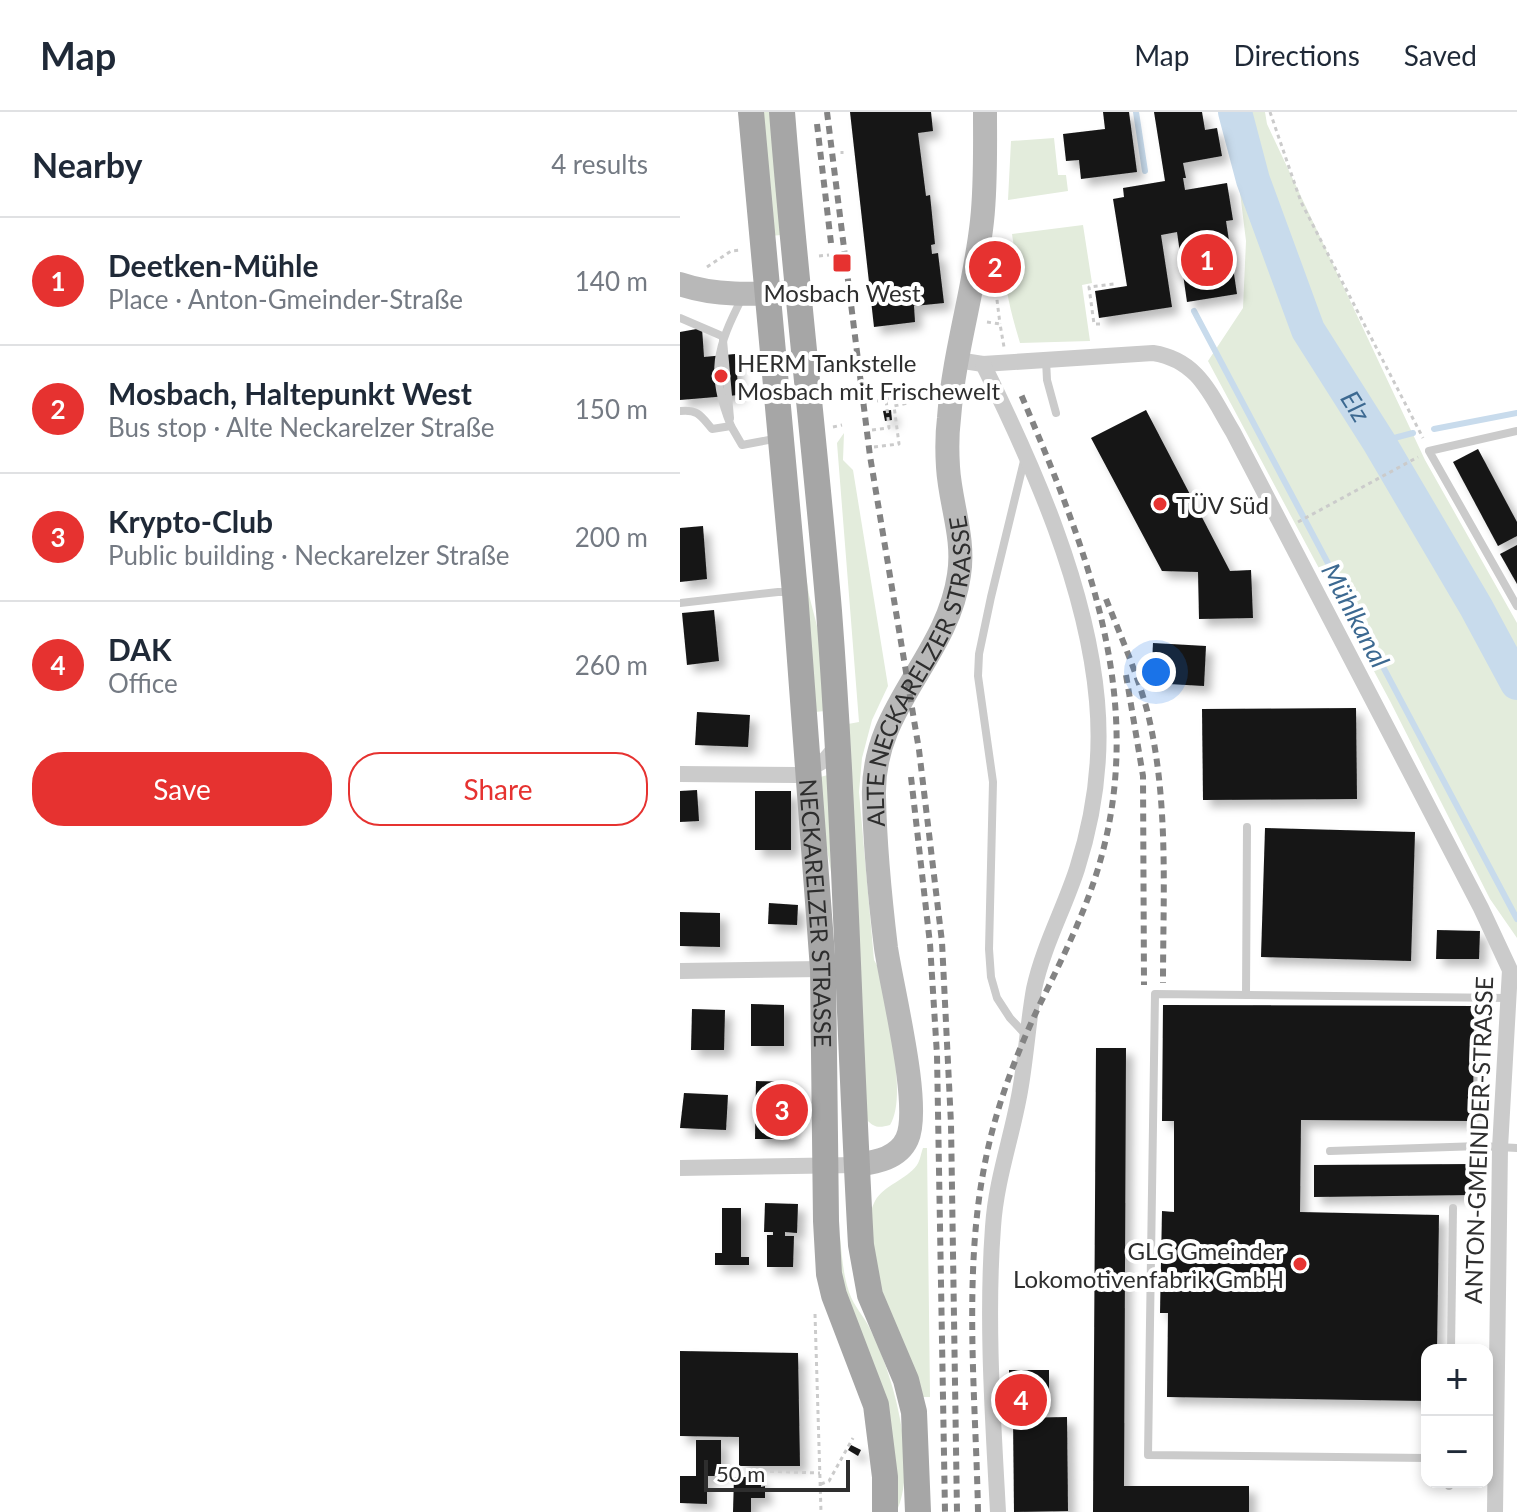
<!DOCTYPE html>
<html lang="en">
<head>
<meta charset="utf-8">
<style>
	:root { --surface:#fff; --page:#f6f6f7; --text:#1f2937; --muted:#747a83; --line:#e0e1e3; --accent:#e63230 }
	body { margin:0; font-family:Lato,sans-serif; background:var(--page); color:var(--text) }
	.controls { position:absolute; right:24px; bottom:24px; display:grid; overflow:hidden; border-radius:16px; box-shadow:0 4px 12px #0003 }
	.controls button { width:72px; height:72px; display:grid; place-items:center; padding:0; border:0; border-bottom:2px solid var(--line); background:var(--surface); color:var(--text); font:40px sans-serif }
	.scale { position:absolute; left:24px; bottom:20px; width:146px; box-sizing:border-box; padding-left:8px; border:4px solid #2e2e2e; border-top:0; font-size:22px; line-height:28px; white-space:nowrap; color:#2e2e2e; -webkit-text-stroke:6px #fff; paint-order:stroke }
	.you { position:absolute; left:476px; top:560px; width:28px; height:28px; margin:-20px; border:6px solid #fff; border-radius:50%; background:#1a73e8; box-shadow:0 0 0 12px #1a73e833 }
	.badge { display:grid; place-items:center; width:52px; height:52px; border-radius:50%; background:var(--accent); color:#fff; font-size:26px; font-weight:700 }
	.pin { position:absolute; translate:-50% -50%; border:4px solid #fff; box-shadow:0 2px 8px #0006 }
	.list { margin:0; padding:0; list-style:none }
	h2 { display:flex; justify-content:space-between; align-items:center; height:104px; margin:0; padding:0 32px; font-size:34px }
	h2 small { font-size:26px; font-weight:400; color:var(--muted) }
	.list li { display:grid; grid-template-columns:52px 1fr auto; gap:24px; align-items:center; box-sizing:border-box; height:128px; padding:0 32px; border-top:2px solid var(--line) }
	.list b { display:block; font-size:30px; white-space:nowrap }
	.list p { margin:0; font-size:26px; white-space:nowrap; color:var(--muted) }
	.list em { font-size:26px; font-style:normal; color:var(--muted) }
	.actions { display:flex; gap:16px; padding:24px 32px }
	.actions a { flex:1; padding:18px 0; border:2px solid var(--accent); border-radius:32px; text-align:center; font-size:28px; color:var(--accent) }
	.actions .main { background:var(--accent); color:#fff }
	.map { position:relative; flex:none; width:837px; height:1400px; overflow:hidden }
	header { display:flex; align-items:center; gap:48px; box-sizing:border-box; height:112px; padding:0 40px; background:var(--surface); border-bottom:2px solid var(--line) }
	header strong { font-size:38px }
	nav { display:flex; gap:44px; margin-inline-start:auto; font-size:28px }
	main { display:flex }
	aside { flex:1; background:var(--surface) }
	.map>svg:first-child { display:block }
	.green { fill:#e3ecdc }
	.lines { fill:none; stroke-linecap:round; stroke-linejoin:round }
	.stream { stroke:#c8dbec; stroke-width:6 }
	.river { stroke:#c8dbec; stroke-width:34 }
	.building { fill:#151515; filter:url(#shadow) }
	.path { stroke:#cbcbcb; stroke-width:3; stroke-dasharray:4 4; stroke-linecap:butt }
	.lane { stroke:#cbcbcb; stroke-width:8 }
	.street { stroke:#cbcbcb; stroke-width:16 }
	.secondary { stroke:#b8b8b8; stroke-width:24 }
	.primary { stroke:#a6a6a6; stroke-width:26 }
	.rail { stroke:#838383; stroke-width:6; stroke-dasharray:8 6; stroke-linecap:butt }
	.poi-dot { fill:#e63230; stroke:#fff; stroke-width:3 }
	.labels { text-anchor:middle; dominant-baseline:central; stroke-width:8; stroke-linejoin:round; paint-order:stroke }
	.poi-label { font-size:24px; fill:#2e2e2e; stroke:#fff; text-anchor:start }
	.street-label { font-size:24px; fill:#2e2e2e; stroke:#fff }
	.water-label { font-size:26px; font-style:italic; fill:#3c6991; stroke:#fff }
</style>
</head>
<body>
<header>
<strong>Map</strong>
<nav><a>Map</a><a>Directions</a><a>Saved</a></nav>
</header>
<main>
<aside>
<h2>Nearby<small>4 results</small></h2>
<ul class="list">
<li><span class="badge">1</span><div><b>Deetken-Mühle</b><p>Place · Anton-Gmeinder-Straße</p></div><em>140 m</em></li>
<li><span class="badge">2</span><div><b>Mosbach, Haltepunkt West</b><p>Bus stop · Alte Neckarelzer Straße</p></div><em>150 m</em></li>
<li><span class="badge">3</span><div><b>Krypto-Club</b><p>Public building · Neckarelzer Straße</p></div><em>200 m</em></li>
<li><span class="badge">4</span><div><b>DAK</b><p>Office</p></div><em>260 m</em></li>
</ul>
<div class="actions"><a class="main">Save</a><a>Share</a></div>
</aside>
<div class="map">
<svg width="837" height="1400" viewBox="0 0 837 1400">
	<defs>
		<filter id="shadow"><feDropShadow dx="7" dy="7" stdDeviation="4" flood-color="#0004"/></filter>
	</defs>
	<rect width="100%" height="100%" fill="#fff"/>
	<g class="green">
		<path d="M81 0H90L101 123 90 124Z"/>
		<path d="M539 0H585L587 12 745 348 837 511V826L810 787 710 589 528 249 563 196 566 129 558 64Z"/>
		<path d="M374 26 378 63H386L388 79 328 88 331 29Z"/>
		<path d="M403 113 412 171 402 173 410 229 340 231C332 204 325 179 324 151L336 149 332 122Z"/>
		<path d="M164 321 163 348 173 358 208 574 192 608 182 646 179 680 194 848 198 855C204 892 229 982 210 1013 199 1016 194 1016 186 1007L168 612 179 610 157 331Z"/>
		<path d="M121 432 129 483 138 518 145 599 135 600Z"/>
		<path d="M148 663 151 760 145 726 140 665Z"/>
		<path d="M243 1036H247L250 1285H239C224 1243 173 1128 195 1089 204 1073 226 1068 237 1053 240 1049 241 1041 243 1036Z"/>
		<path d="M160 1125C162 1144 163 1162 169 1180 174 1195 184 1204 190 1217 213 1261 237 1349 218 1396L163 1184 155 1126Z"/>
	</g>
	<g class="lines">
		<g class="stream">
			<path d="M456 0 465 59"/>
			<path d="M514 199 837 807"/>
			<path d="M754 317 837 301"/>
			<path d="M699 330 733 321"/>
		</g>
		<path class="river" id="s1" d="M555 0 573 68 628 218 699 330 796 495 837 571"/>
	</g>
	<g class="building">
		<path d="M170 0H251L253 19 238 21 246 84 250 83 255 132 251 133 252 142 258 141 264 191 234 194 235 210 194 215Z"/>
		<path d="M423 0H449L457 60 401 67 399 48 386 49 383 22 425 17Z"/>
		<path d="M474 0H522L525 18 537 16 542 44 503 51 506 66H503L505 78 547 71 553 108 546 109 557 182 507 190 497 120 481 123 492 195 419 206 415 179 447 174 433 87 444 85 443 76 485 69Z"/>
		<path d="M332 134 334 149 324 150 322 135Z"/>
		<path d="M22 216 24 245 55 242 59 283 0 288V220Z"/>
		<path d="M211 298 212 308 205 309 203 299Z"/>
		<path d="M466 298 550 459 571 458 573 506 519 507 518 460 482 459 411 326Z"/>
		<path d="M798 337 837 410V424L818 434 773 350Z"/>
		<path d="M23 414 27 467 0 470V416Z"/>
		<path d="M837 433V472L820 442Z"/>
		<path d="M34 498 39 549 7 553 2 501Z"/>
		<path d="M473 531 526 534 524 574 471 571Z"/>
		<path d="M676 596 677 687 523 688 522 597Z"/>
		<path d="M17 600 70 603 68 635 15 633Z"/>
		<path d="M17 678 19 709 0 710V679Z"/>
		<rect x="75" y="679" width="36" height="59"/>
		<path d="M585 716 735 720 731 849 581 845Z"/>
		<path d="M89 791 118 793 117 813 88 812Z"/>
		<path d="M0 800 40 801V835L0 834Z"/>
		<path d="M757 818 800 819 799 847H756Z"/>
		<path d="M71 892 104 893V934H71Z"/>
		<path d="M483 893 794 894 793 1009 621 1008 620 1100 759 1103 757 1238H747V1289L487 1285 488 1201H480L482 1099 494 1100V1009H482Z"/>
		<path d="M12 897 45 898 44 938H11Z"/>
		<path d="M416 936H446L444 1374H569V1400H413Z"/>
		<path d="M76 969 112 970 111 1027H75Z"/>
		<path d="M4 981 48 983 46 1018 0 1016Z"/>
		<path d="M792 1052V1083L634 1085V1053Z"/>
		<path d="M85 1091 118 1092 117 1121 105 1120V1124H114L113 1155H87V1123H93V1120H84Z"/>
		<path d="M42 1096H61V1145H69V1153H35V1141H42Z"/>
		<path d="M0 1239 118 1241 120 1354H59V1325L0 1324Z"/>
		<path d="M329 1258H369V1299L329 1298Z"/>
		<path d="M387 1305 388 1399 334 1400 333 1306Z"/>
		<path d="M16 1328H41V1364H27V1392L0 1391V1364H16Z"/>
		<path d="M171 1333 181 1338 178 1344 168 1338Z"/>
		<path d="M54 1365H81V1375L85 1374V1386H71V1400H53Z"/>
	</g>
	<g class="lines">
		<g class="path">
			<path d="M590 0 621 90 743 326"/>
			<path d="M162 39V42"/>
			<path d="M139 144 149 143"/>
			<path d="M27 155 51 139 62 138"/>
			<path d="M315 172 320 212"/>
			<path d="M307 210 320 212 324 235"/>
			<path d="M420 212H414L409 175 434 172"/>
			<path d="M148 254 162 252"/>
			<path d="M197 289 249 277"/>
			<path d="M153 315 162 313"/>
			<path d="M192 318 209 316 206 287"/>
			<path d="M194 335 219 332 214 294 228 291 227 282"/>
			<path d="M618 410 738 345"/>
			<path d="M135 1202 141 1400"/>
			<path d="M50 1358 140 1361"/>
			<path d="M141 1372 149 1369 173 1326"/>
		</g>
		<g class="lane">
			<path d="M0 206 42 224"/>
			<path d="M43 228 50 306"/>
			<path d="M366 248 367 268 376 301"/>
			<path d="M0 299C18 297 21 304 32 317L51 314 62 333 99 326"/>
			<path d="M51 314C29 260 37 235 62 186"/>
			<path d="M837 319 749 339 837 494"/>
			<path d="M344 349 311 485 299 542 298 564 313 670 309 837 311 865 317 886 330 906 347 924"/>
			<path d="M0 491 98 480H110"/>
			<path d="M566 883 567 715"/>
			<path d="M650 1039 800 1034 837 1036"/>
			<path d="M771 1238 773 1096"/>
			<path d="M747 1346 468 1343 475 882 828 886"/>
			<path d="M769 1374V1370"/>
		</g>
		<g class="street">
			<path d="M277 248 303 252 473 241C519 248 531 284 553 320L801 796 830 858 820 1036 815 1400"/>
			<path d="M303 252C354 355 407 475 417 589 422 645 414 704 397 757 384 797 363 835 354 877 348 911 346 945 340 979 332 1025 316 1068 313 1115 306 1208 313 1307 318 1400"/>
			<path d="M0 662 118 663 145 648 157 634"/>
			<path d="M0 859 143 857"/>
			<path d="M0 1056 176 1053"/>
		</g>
		<g class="secondary">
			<path d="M0 172C38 185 77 182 117 180"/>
			<path id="s2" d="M176 1053C195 1050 218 1047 227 1027 242 995 212 877 206 836 200 786 195 736 194 685 191 595 267 547 279 463 285 426 270 391 268 355 267 339 267 322 269 306 274 240 295 175 302 109 306 73 305 36 305 0"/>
		</g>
		<g class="primary">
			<path id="s3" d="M71 0 115 481 143 857 146 1109 149 1162 154 1183 196 1293 205 1365V1400"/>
			<path d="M102 0C115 167 135 333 149 499 165 710 169 922 181 1133L190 1183 226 1268 234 1300 238 1400"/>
		</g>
		<g class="rail">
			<path d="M147 0 190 344 239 638 262 830 271 1012 277 1400"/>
			<path d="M137 12 151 131"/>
			<path d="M426 487C441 525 458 563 468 602 489 689 483 782 483 871"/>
			<path d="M446 563 463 664 464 873"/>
			<path d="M231 665 250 832 257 943 265 1400"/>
			<path d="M298 1400C296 1290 283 1165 304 1056 314 1001 334 947 358 896 379 853 401 810 416 763 471 591 406 437 340 280"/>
		</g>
	</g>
	<g class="poi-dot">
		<rect x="152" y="141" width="20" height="20" rx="4"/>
		<circle cx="41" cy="264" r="8"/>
		<circle cx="480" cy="392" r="8"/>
		<circle cx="620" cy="1152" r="8"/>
	</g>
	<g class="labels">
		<g class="poi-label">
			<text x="162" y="180" text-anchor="middle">Mosbach West</text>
			<text x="57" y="250">HERM Tankstelle<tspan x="57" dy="28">Mosbach mit Frischewelt</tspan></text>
			<text x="496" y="392">TÜV Süd</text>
			<text x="604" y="1138" text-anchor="end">GLG Gmeinder<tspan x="604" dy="28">Lokomotivenfabrik GmbH</tspan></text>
		</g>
		<g class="street-label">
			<text stroke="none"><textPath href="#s2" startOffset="540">ALTE NECKARELZER STRASSE</textPath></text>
			<text stroke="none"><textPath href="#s3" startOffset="804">NECKARELZER STRASSE</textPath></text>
			<text transform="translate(798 1028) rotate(-88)">ANTON-GMEINDER-STRASSE</text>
		</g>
		<g class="water-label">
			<text stroke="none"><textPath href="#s1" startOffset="320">Elz</textPath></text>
			<text transform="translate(676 503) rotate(62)">Mühlkanal</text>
		</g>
	</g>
</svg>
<div class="controls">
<button>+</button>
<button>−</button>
</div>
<div class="scale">50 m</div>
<div class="you"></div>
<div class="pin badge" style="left:527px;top:148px">1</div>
<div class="pin badge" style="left:315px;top:155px">2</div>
<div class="pin badge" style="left:102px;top:998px">3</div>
<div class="pin badge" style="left:341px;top:1288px">4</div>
</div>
</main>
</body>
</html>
